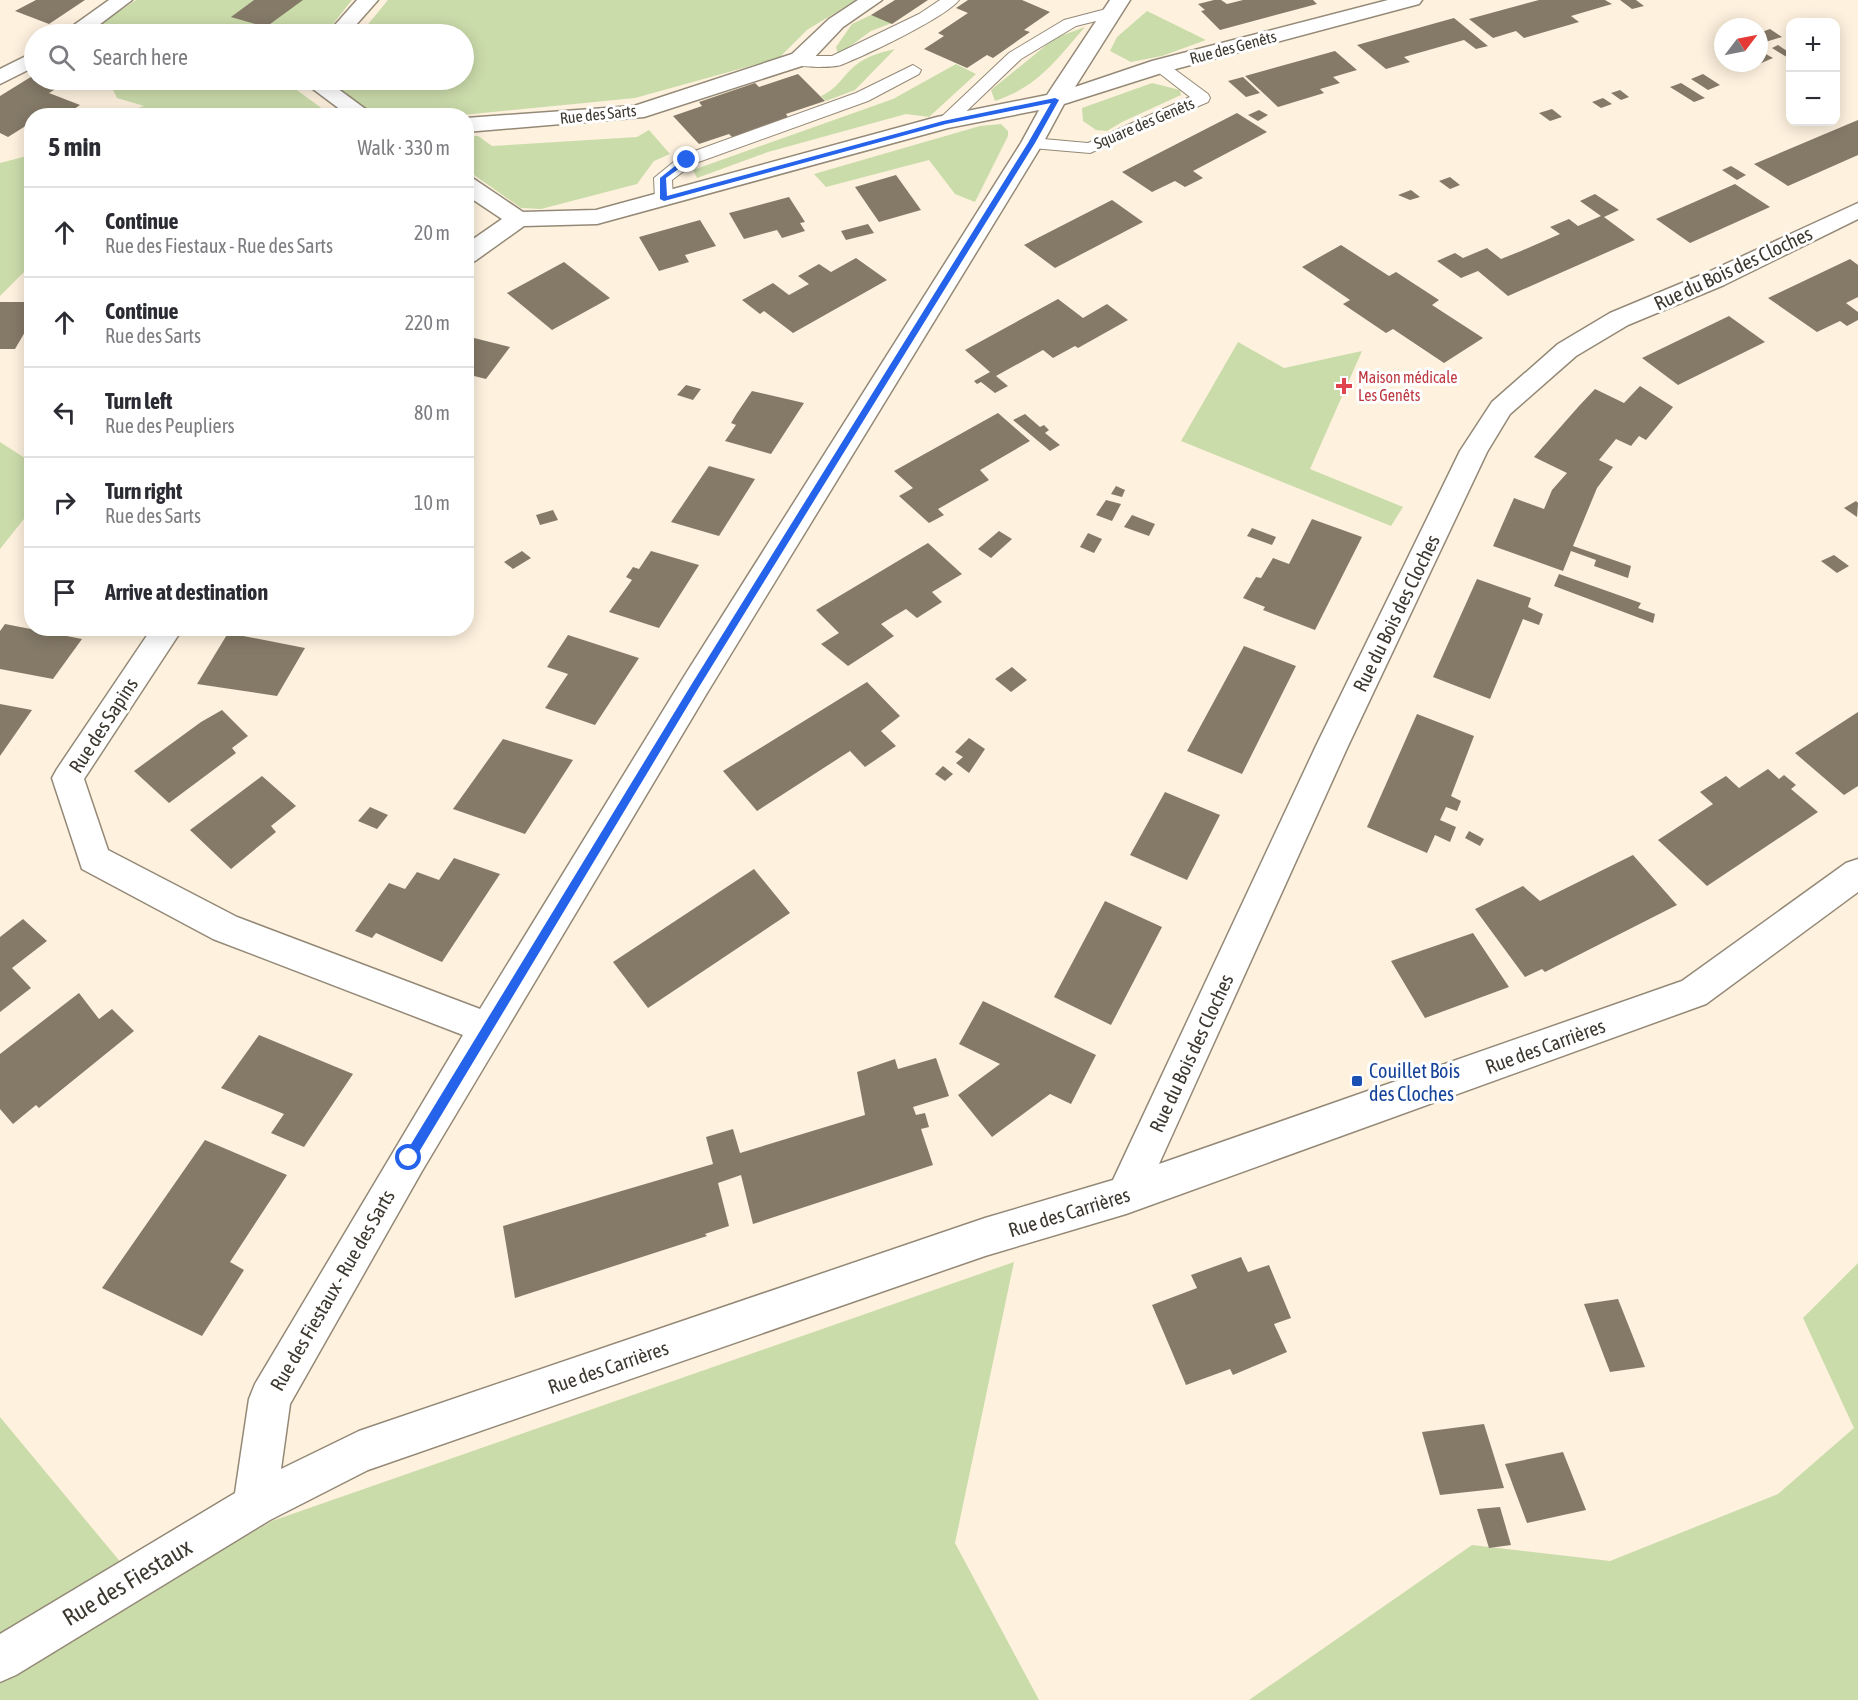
<!DOCTYPE html>
<html lang="en">
<head>
<meta charset="utf-8">
<style>
	:root { --surface:#fff; --page:#f7f7f7; --text:#2b2b33; --muted:#7c7c81; --line:#e1e1e2 }
	body { margin:0; font-family:"Asap Condensed",sans-serif; background:var(--page); color:var(--text) }
	.controls { position:absolute; right:18px; top:18px; display:grid; overflow:hidden; border-radius:12px; box-shadow:0 3px 15px #0003 }
	.controls button { width:54px; height:54px; display:grid; place-items:center; padding:0; border:0; border-bottom:2px solid var(--line); background:var(--surface); color:var(--text); font:30px sans-serif }
	.compass { position:absolute; left:1714px; top:18px; width:54px; height:54px; border-radius:50%; background:var(--surface); box-shadow:0 3px 15px #0003; rotate:58deg }
	.stop { position:absolute; width:18px; height:18px; margin:-14px; border:4px solid #2563eb; border-radius:50%; background:#fff }
	.stop.end { background:#2563eb; border-color:#fff; box-shadow:0 2px 6px #0008 }
	.list { margin:0; padding:0; list-style:none }
	h2 { display:flex; justify-content:space-between; align-items:center; height:78px; margin:0; padding:0 24px; font-size:26px }
	h2 small { font-size:20px; font-weight:400; color:var(--muted) }
	.list li { display:grid; grid-template-columns:39px 1fr auto; gap:18px; align-items:center; box-sizing:border-box; height:90px; padding:0 24px; border-top:2px solid var(--line) }
	.list b { display:block; font-size:22px; white-space:nowrap }
	.list p { margin:0; font-size:20px; white-space:nowrap; color:var(--muted) }
	.list em { font-size:20px; font-style:normal; color:var(--muted) }
	.icon { flex:none; width:33px; height:33px; fill:none; stroke:currentColor; stroke-width:2; stroke-linecap:round; stroke-linejoin:round }
	.map { position:relative; flex:none; width:1858px; height:1700px; overflow:hidden }
	.search { position:absolute; background:var(--surface); box-shadow:0 3px 15px #0003; left:24px; top:24px; width:450px; height:66px; display:flex; align-items:center; gap:15px; box-sizing:border-box; padding:0 21px; border-radius:33px; color:var(--muted); font-size:22px }
	.panel { position:absolute; background:var(--surface); box-shadow:0 3px 15px #0003; left:24px; top:108px; width:450px; height:528px; border-radius:24px }
	.map>svg:first-child { display:block }
	.green { fill:#cbdcab }
	.building { fill:#857a68 }
	.lines { fill:none; stroke-linecap:round; stroke-linejoin:round }
	.service-casing { stroke:#948977; stroke-width:2 }
	.minor-casing { stroke:#948977; stroke-width:3 }
	.service { fill:#fff; fill-rule:evenodd }
	.minor { fill:#fff; fill-rule:evenodd }
	.route { fill:#2563eb }
	.health-dot { fill:#e0444e; stroke:#fff; stroke-width:2 }
	.transit-dot { fill:#1a4fb4; stroke:#fff; stroke-width:2 }
	.labels { text-anchor:middle; dominant-baseline:central; stroke-width:6; stroke-linejoin:round; paint-order:stroke }
	.far-street-label { font-size:16px; fill:#3d3830; stroke:#fff }
	.far-health-label { font-size:16px; fill:#be3a42; stroke:#fff; text-anchor:start }
	.street-label { font-size:20px; fill:#3d3830; stroke:#fff }
	.transit-label { font-size:20px; fill:#164399; stroke:#fff; text-anchor:start }
	.near-street-label { font-size:24px; fill:#3d3830; stroke:#fff }
</style>
</head>
<body>
<div class="map">
<svg width="1858" height="1700" viewBox="0 0 1858 1700">
	<rect width="100%" height="100%" fill="#fef1de"/>
	<g class="green">
		<path d="M136 0H352L325 34H86Z"/>
		<path d="M388 0H856L807 30 779 58 635 98 463 115H376L336 96 335 80H464V34H360Z"/>
		<path d="M1147 11 1206 40 1162 56 1131 62 1110 51 1117 37Z"/>
		<path d="M871 15 892 23 871 31 838 55 836 47 852 24Z"/>
		<path d="M1085 27C1056 60 1039 86 995 101L991 90 1055 38Z"/>
		<path d="M895 49 855 90 826 101 821 96C839 88 842 76 856 65 867 56 882 52 895 49Z"/>
		<path d="M956 64 976 74 929 117 906 114 768 152 697 178 693 170 893 99Z"/>
		<path d="M108 80H283L331 115H118L144 106 117 98Z"/>
		<path d="M1152 83 1180 90 1181 95 1122 122 1107 131 1096 130 1083 121 1082 108Z"/>
		<path d="M1001 124 1008 131V136L975 202 955 194 929 160 826 187 814 174 980 126Z"/>
		<path d="M649 130 670 154 654 161 637 184 541 209 521 208 467 170V136H478L492 146 637 137Z"/>
		<path d="M31 155V272L26 270 0 296V163Z"/>
		<path d="M1238 342 1284 368 1362 351 1310 469 1403 507 1391 526 1181 441Z"/>
		<path d="M0 442 31 462V510L0 549Z"/>
		<path d="M1014 1262 955 1543 1039 1700H0V1417L147 1594 272 1521Z"/>
		<path d="M1858 1263V1700H1249L1472 1545 1610 1561 1778 1494 1854 1428 1803 1318Z"/>
	</g>
	<g class="building">
		<path d="M36 0H85L49 24 15 11Z"/>
		<path d="M254 0H303L266 27 231 17Z"/>
		<path d="M895 0H928L892 24 871 15Z"/>
		<path d="M968 0H1022L1050 12 1024 30 1030 32 993 58 987 55 967 68 924 49 944 36 938 33 968 13 956 8Z"/>
		<path d="M1214 0H1221L1227 4 1243 0H1313L1317 4 1220 30 1201 11 1205 10 1198 4Z"/>
		<path d="M1539 0H1605L1612 4 1571 16 1579 22 1524 38 1516 31 1493 38 1469 19Z"/>
		<path d="M1620 0H1636L1644 6 1632 9Z"/>
		<path d="M1454 18 1488 46 1476 49 1464 40 1404 57 1410 62 1386 69 1357 45Z"/>
		<path d="M1770 29 1782 37 1759 44V33Z"/>
		<path d="M1778 45 1790 53V59L1772 48Z"/>
		<path d="M1335 51 1357 70 1333 77 1340 83 1320 89 1324 93 1278 107 1245 76Z"/>
		<path d="M1764 53 1773 58 1759 64V55Z"/>
		<path d="M798 74 825 101 786 114 789 119 733 138 729 134 699 144 673 116 702 106 699 102 755 83 759 87Z"/>
		<path d="M1703 74 1720 85 1708 90 1691 79Z"/>
		<path d="M34 75V80H57L66 83 49 93 80 105 64 116H32V122L8 137 0 133V96Z"/>
		<path d="M1243 77 1260 93 1246 97 1228 81Z"/>
		<path d="M1681 83 1705 98 1694 102 1670 87Z"/>
		<path d="M1620 90 1629 97 1621 100 1611 93Z"/>
		<path d="M1603 98 1612 104 1601 108 1592 102Z"/>
		<path d="M1552 109 1562 117 1550 121 1539 113Z"/>
		<path d="M1259 110 1268 115 1258 121 1248 115Z"/>
		<path d="M1237 113 1267 132 1193 171 1203 178 1185 187 1175 181 1152 192 1122 172Z"/>
		<path d="M1858 120V155L1788 186 1754 164Z"/>
		<path d="M1731 166 1746 175 1737 180 1722 170Z"/>
		<path d="M896 175 921 210 879 222 855 187Z"/>
		<path d="M1450 177 1460 185 1450 189 1439 181Z"/>
		<path d="M1735 184 1770 207 1690 243 1656 219Z"/>
		<path d="M1411 190 1420 197 1410 200 1398 195Z"/>
		<path d="M1595 194 1619 210 1604 217 1635 240 1508 296 1478 271 1461 278 1437 261 1455 253 1463 258 1487 248 1501 259 1521 251 1560 234 1550 227 1569 219 1578 226 1601 216 1580 201Z"/>
		<path d="M789 197 805 222 800 223 805 231 782 238 777 230 744 239 729 213Z"/>
		<path d="M1112 200 1143 222 1055 268 1024 245Z"/>
		<path d="M700 220 716 246 685 255 689 262 659 271 639 237Z"/>
		<path d="M868 224 874 233 846 240 841 231Z"/>
		<path d="M1341 245 1389 276 1396 272 1439 300 1432 305 1483 338 1444 363 1393 329 1386 333 1343 304 1350 300 1302 267Z"/>
		<path d="M856 258 887 280 793 333 764 311 760 314 742 300 773 283 789 295 809 284 798 276 819 264 831 272Z"/>
		<path d="M1850 259 1858 265V297L1846 303 1858 312V320L1847 326 1840 321 1817 332 1768 298Z"/>
		<path d="M564 262 610 298 552 330 507 293Z"/>
		<path d="M1058 299 1083 318 1107 304 1128 320 1078 348 1075 346 1053 358 1043 350 996 376 1008 386 995 393 981 382 977 384 974 381 990 372 965 350Z"/>
		<path d="M0 302H32V332H25L15 349H0Z"/>
		<path d="M1729 316 1765 342 1678 385 1642 358Z"/>
		<path d="M466 336 510 347 486 379 466 374Z"/>
		<path d="M686 385 701 389 693 400 677 395Z"/>
		<path d="M1640 386 1673 407 1646 440 1639 436 1631 446 1616 439 1599 460 1613 467 1597 488 1573 546 1631 566 1628 578 1594 566 1596 560 1571 551 1563 571 1493 546 1514 498 1544 509 1552 490 1567 473 1534 457 1579 406 1595 389 1624 403Z"/>
		<path d="M752 391 804 403 771 454 725 441 736 425 731 423 737 413Z"/>
		<path d="M998 413 1030 441 980 470 989 480 938 509 944 515 929 523 899 496 913 488 894 471Z"/>
		<path d="M1025 414 1040 427 1044 425 1049 430 1045 433 1060 445 1050 451 1013 420Z"/>
		<path d="M709 466 755 479 719 536 671 522Z"/>
		<path d="M1116 486 1125 490 1122 497 1111 494Z"/>
		<path d="M1106 500 1121 504 1112 521 1096 515Z"/>
		<path d="M1856 501 1858 503 1857 517 1844 508Z"/>
		<path d="M553 510 558 520 540 525 536 515Z"/>
		<path d="M1132 515 1155 524 1149 536 1124 527Z"/>
		<path d="M1312 519 1362 537 1315 630 1263 610 1265 607 1243 598 1256 577 1261 578 1273 558 1289 564Z"/>
		<path d="M1252 528 1276 537 1272 545 1247 536Z"/>
		<path d="M999 531 1012 539 991 558 978 549Z"/>
		<path d="M1088 533 1102 539 1094 553 1080 547Z"/>
		<path d="M928 543 962 574 932 592 942 602 917 618 906 609 881 624 894 636 848 666 821 644 839 633 816 610Z"/>
		<path d="M522 551 531 558 513 569 504 562Z"/>
		<path d="M651 551 699 565 659 628 609 612 632 580 626 577 633 567 639 569Z"/>
		<path d="M1834 555 1849 566 1837 573 1821 561Z"/>
		<path d="M1559 574 1641 603 1638 608 1655 614 1653 623 1554 586Z"/>
		<path d="M1477 579 1531 598 1528 607 1543 614 1539 625 1523 619 1490 699 1433 677Z"/>
		<path d="M5 624 82 639 53 679 0 669V631Z"/>
		<path d="M228 633 305 648 277 696 197 684Z"/>
		<path d="M568 635 639 658 595 725 545 708 568 674 547 667Z"/>
		<path d="M1244 646 1296 666 1242 774 1187 751Z"/>
		<path d="M1012 667 1027 680 1011 692 995 679Z"/>
		<path d="M867 682 900 716 881 731 896 746 865 767 850 751 757 811 723 771Z"/>
		<path d="M0 704 32 710 0 756Z"/>
		<path d="M222 710 248 736 232 748 236 753 169 803 134 771 201 722Z"/>
		<path d="M1858 712V786L1844 795 1795 753Z"/>
		<path d="M1417 714 1474 736 1451 796 1461 801 1457 811 1446 807 1440 820 1456 827 1450 842 1435 835 1427 853 1367 827Z"/>
		<path d="M969 738 985 749 969 773 956 763 963 757 955 752Z"/>
		<path d="M503 739 573 760 525 834 453 809Z"/>
		<path d="M943 766 953 774 945 781 935 774Z"/>
		<path d="M1768 769 1779 779 1784 775 1796 785 1791 789 1818 812 1707 886 1658 840 1713 804 1700 792 1726 776 1739 788Z"/>
		<path d="M262 776 296 806 271 826 276 832 231 869 190 830Z"/>
		<path d="M1165 792 1220 815 1187 880 1130 855Z"/>
		<path d="M370 807 388 815 377 829 358 821Z"/>
		<path d="M1469 831 1484 839 1480 846 1465 838Z"/>
		<path d="M1633 855 1677 905 1545 972 1542 969 1525 977 1475 909 1523 886 1540 901Z"/>
		<path d="M454 858 500 874 442 962 376 933 372 938 355 931 389 883 405 889 417 872 439 880Z"/>
		<path d="M754 869 790 913 648 1008 613 962Z"/>
		<path d="M1105 901 1162 927 1111 1025 1054 997Z"/>
		<path d="M23 919 47 941 12 968 31 988 0 1012V937Z"/>
		<path d="M1473 933 1509 987 1425 1018 1391 961Z"/>
		<path d="M79 993 99 1019 112 1009 134 1031 39 1108 36 1105 13 1124 0 1109V1054Z"/>
		<path d="M983 1001 1096 1055 1071 1104 1050 1094 992 1137 958 1095 1000 1064 959 1044Z"/>
		<path d="M259 1035 353 1074 304 1147 271 1133 284 1114 221 1088Z"/>
		<path d="M936 1058 949 1096 913 1107 916 1115 925 1113 929 1127 921 1129 933 1165 753 1224 741 1175 718 1183 729 1226 705 1234 707 1236 515 1298 503 1226 713 1164 706 1137 733 1129 740 1153 865 1115 857 1072 895 1059 898 1069Z"/>
		<path d="M205 1140 287 1175 230 1262 244 1270 202 1336 102 1288Z"/>
		<path d="M1241 1257 1248 1272 1269 1265 1291 1318 1274 1324 1287 1352 1233 1375 1230 1369 1186 1385 1152 1305 1197 1288 1191 1275Z"/>
		<path d="M1618 1299 1645 1367 1610 1372 1584 1304Z"/>
		<path d="M1484 1424 1504 1488 1440 1495 1422 1432Z"/>
		<path d="M1563 1452 1586 1510 1527 1523 1505 1464Z"/>
		<path d="M1500 1507 1511 1545 1489 1548 1477 1509Z"/>
	</g>
	<g class="lines">
		<defs>
			<g id="service">
				<path d="M940 0H959C945 18 864 56 841 65 831 68 792 68 787 61L795 56H832L919 14Z"/>
				<path d="M1110 8 1116 10 1118 13 1116 16 1076 26 1021 59 951 126 945 127 936 122 1009 53 1064 20Z"/>
				<path d="M1160 61 1166 63 1208 94 1210 98 1208 102 1090 153 1032 148 1023 143 1032 138 1088 143 1190 97 1154 69 1152 66Z"/>
				<path d="M913 65 921 70 919 74 868 101 693 164 672 180 673 199 670 203 664 204 655 199 654 178 681 156 856 93Z"/>
			</g>
			<g id="minor">
				<path d="M109 0H132L87 34H64L67 30Z"/>
				<path d="M357 0H378L348 34H327Z"/>
				<path d="M858 0H882L843 27 808 64 644 117 466 132V118L634 106 792 54 829 19Z"/>
				<path d="M1110 0H1130L1075 87 1152 61 1388 0H1422L1419 4 1168 71 1064 104 1043 143 707 693 422 1171 290 1404 281 1469 359 1431 985 1218 1113 1180 1316 746 1460 451 1492 402 1558 344 1610 313 1706 273 1858 203V219L1724 285 1628 325 1576 356 1510 414 1487 452 1348 746 1159 1164 1682 981 1846 863 1858 859V892L1706 1004 1126 1214 985 1256 368 1470 270 1520 16 1675 0 1682V1634L235 1493 249 1399 255 1384 463 1035 213 939 82 869 52 778 57 769 152 628H183L84 779 108 850 237 917 480 1009 685 675 1021 143 1039 110 948 128 597 224 524 226 475 261 466 263V244L502 219 466 195V177L474 179 523 212 596 210 937 117 1047 95Z"/>
				<path d="M34 52V67L0 84V69Z"/>
				<path d="M301 80H326L375 116H349Z"/>
			</g>
		</defs>
		<use href="#service" class="service-casing"/>
		<use href="#minor" class="minor-casing"/>
		<use href="#service" class="service"/>
		<use href="#minor" class="minor"/>
	</g>
	<path class="route" d="M1055 98 1059 100 1035 143 699 687 413 1162H405V1154L693 682 1028 143 1051 103 946 124 664 201 660 199V178L685 158 691 160 666 178 667 196 943 121Z"/>
	<path class="health-dot" d="M1341 377h6v6h6v6h-6v6h-6v-6h-6v-6h6z"/>
	<rect class="transit-dot" x="1351" y="1075" width="12" height="12" rx="3"/>
	<g class="labels">
		<g class="far-street-label">
			<text transform="translate(1233 47) rotate(-15)">Rue des Genêts</text>
			<text transform="translate(598 114) rotate(-6)">Rue des Sarts</text>
			<text transform="translate(1144 123) rotate(-23)">Square des Genêts</text>
		</g>
		<g class="far-health-label">
			<text x="1358" y="377">Maison médicale<tspan x="1358" dy="18">Les Genêts</tspan></text>
		</g>
		<g class="street-label">
			<text transform="translate(1733 268) rotate(-25)">Rue du Bois des Cloches</text>
			<text transform="translate(1396 613) rotate(-64)">Rue du Bois des Cloches</text>
			<text transform="translate(103 725) rotate(-57)">Rue des Sapins</text>
			<text transform="translate(1545 1046) rotate(-20)">Rue des Carrières</text>
			<text transform="translate(1191 1053) rotate(-65)">Rue du Bois des Cloches</text>
			<text transform="translate(1069 1212) rotate(-17)">Rue des Carrières</text>
			<text transform="translate(332 1290) rotate(-60)">Rue des Fiestaux - Rue des Sarts</text>
			<text transform="translate(608 1367) rotate(-19)">Rue des Carrières</text>
		</g>
		<g class="transit-label">
			<text x="1369" y="1070">Couillet Bois<tspan x="1369" dy="23">des Cloches</tspan></text>
		</g>
		<g class="near-street-label">
			<text transform="translate(127 1582) rotate(-31)">Rue des Fiestaux</text>
		</g>
	</g>
</svg>
<div class="controls">
<button>+</button>
<button>−</button>
</div>
<svg class="compass" viewBox="-18 -18 36 36"><path d="M0-13l5 13h-10z" fill="#e53935"/><path d="M0 13l5-13h-10z" fill="#7c7c81"/></svg>
<div class="stop" style="left:409px;top:1158px"></div>
<div class="stop end" style="left:687px;top:160px"></div>
<div class="search"><svg class="icon" aria-label="search" viewBox="0 0 24 24"><circle cx="10" cy="10" r="6"/><path d="M15 15l6 6"/></svg>Search here</div>
<section class="panel">
<h2>5 min<small>Walk · 330 m</small></h2>
<ul class="list">
<li><svg class="icon" aria-label="ahead" viewBox="0 0 24 24"><path d="M12 20V5M6 11l6-6 6 6"/></svg><div><b>Continue</b><p>Rue des Fiestaux - Rue des Sarts</p></div><em>20 m</em></li>
<li><svg class="icon" aria-label="ahead" viewBox="0 0 24 24"><path d="M12 20V5M6 11l6-6 6 6"/></svg><div><b>Continue</b><p>Rue des Sarts</p></div><em>220 m</em></li>
<li><svg class="icon" aria-label="left" viewBox="0 0 24 24"><path d="M17 20v-9H6M10 6l-5 5 5 5"/></svg><div><b>Turn left</b><p>Rue des Peupliers</p></div><em>80 m</em></li>
<li><svg class="icon" aria-label="right" viewBox="0 0 24 24"><path d="M7 20v-9h11M14 6l5 5-5 5"/></svg><div><b>Turn right</b><p>Rue des Sarts</p></div><em>10 m</em></li>
<li><svg class="icon" aria-label="arrive" viewBox="0 0 24 24"><path d="M6 21V4h12l-3 4 3 4H6"/></svg><div><b>Arrive at destination</b></div></li>
</ul>
</section>
</div>
</body>
</html>
